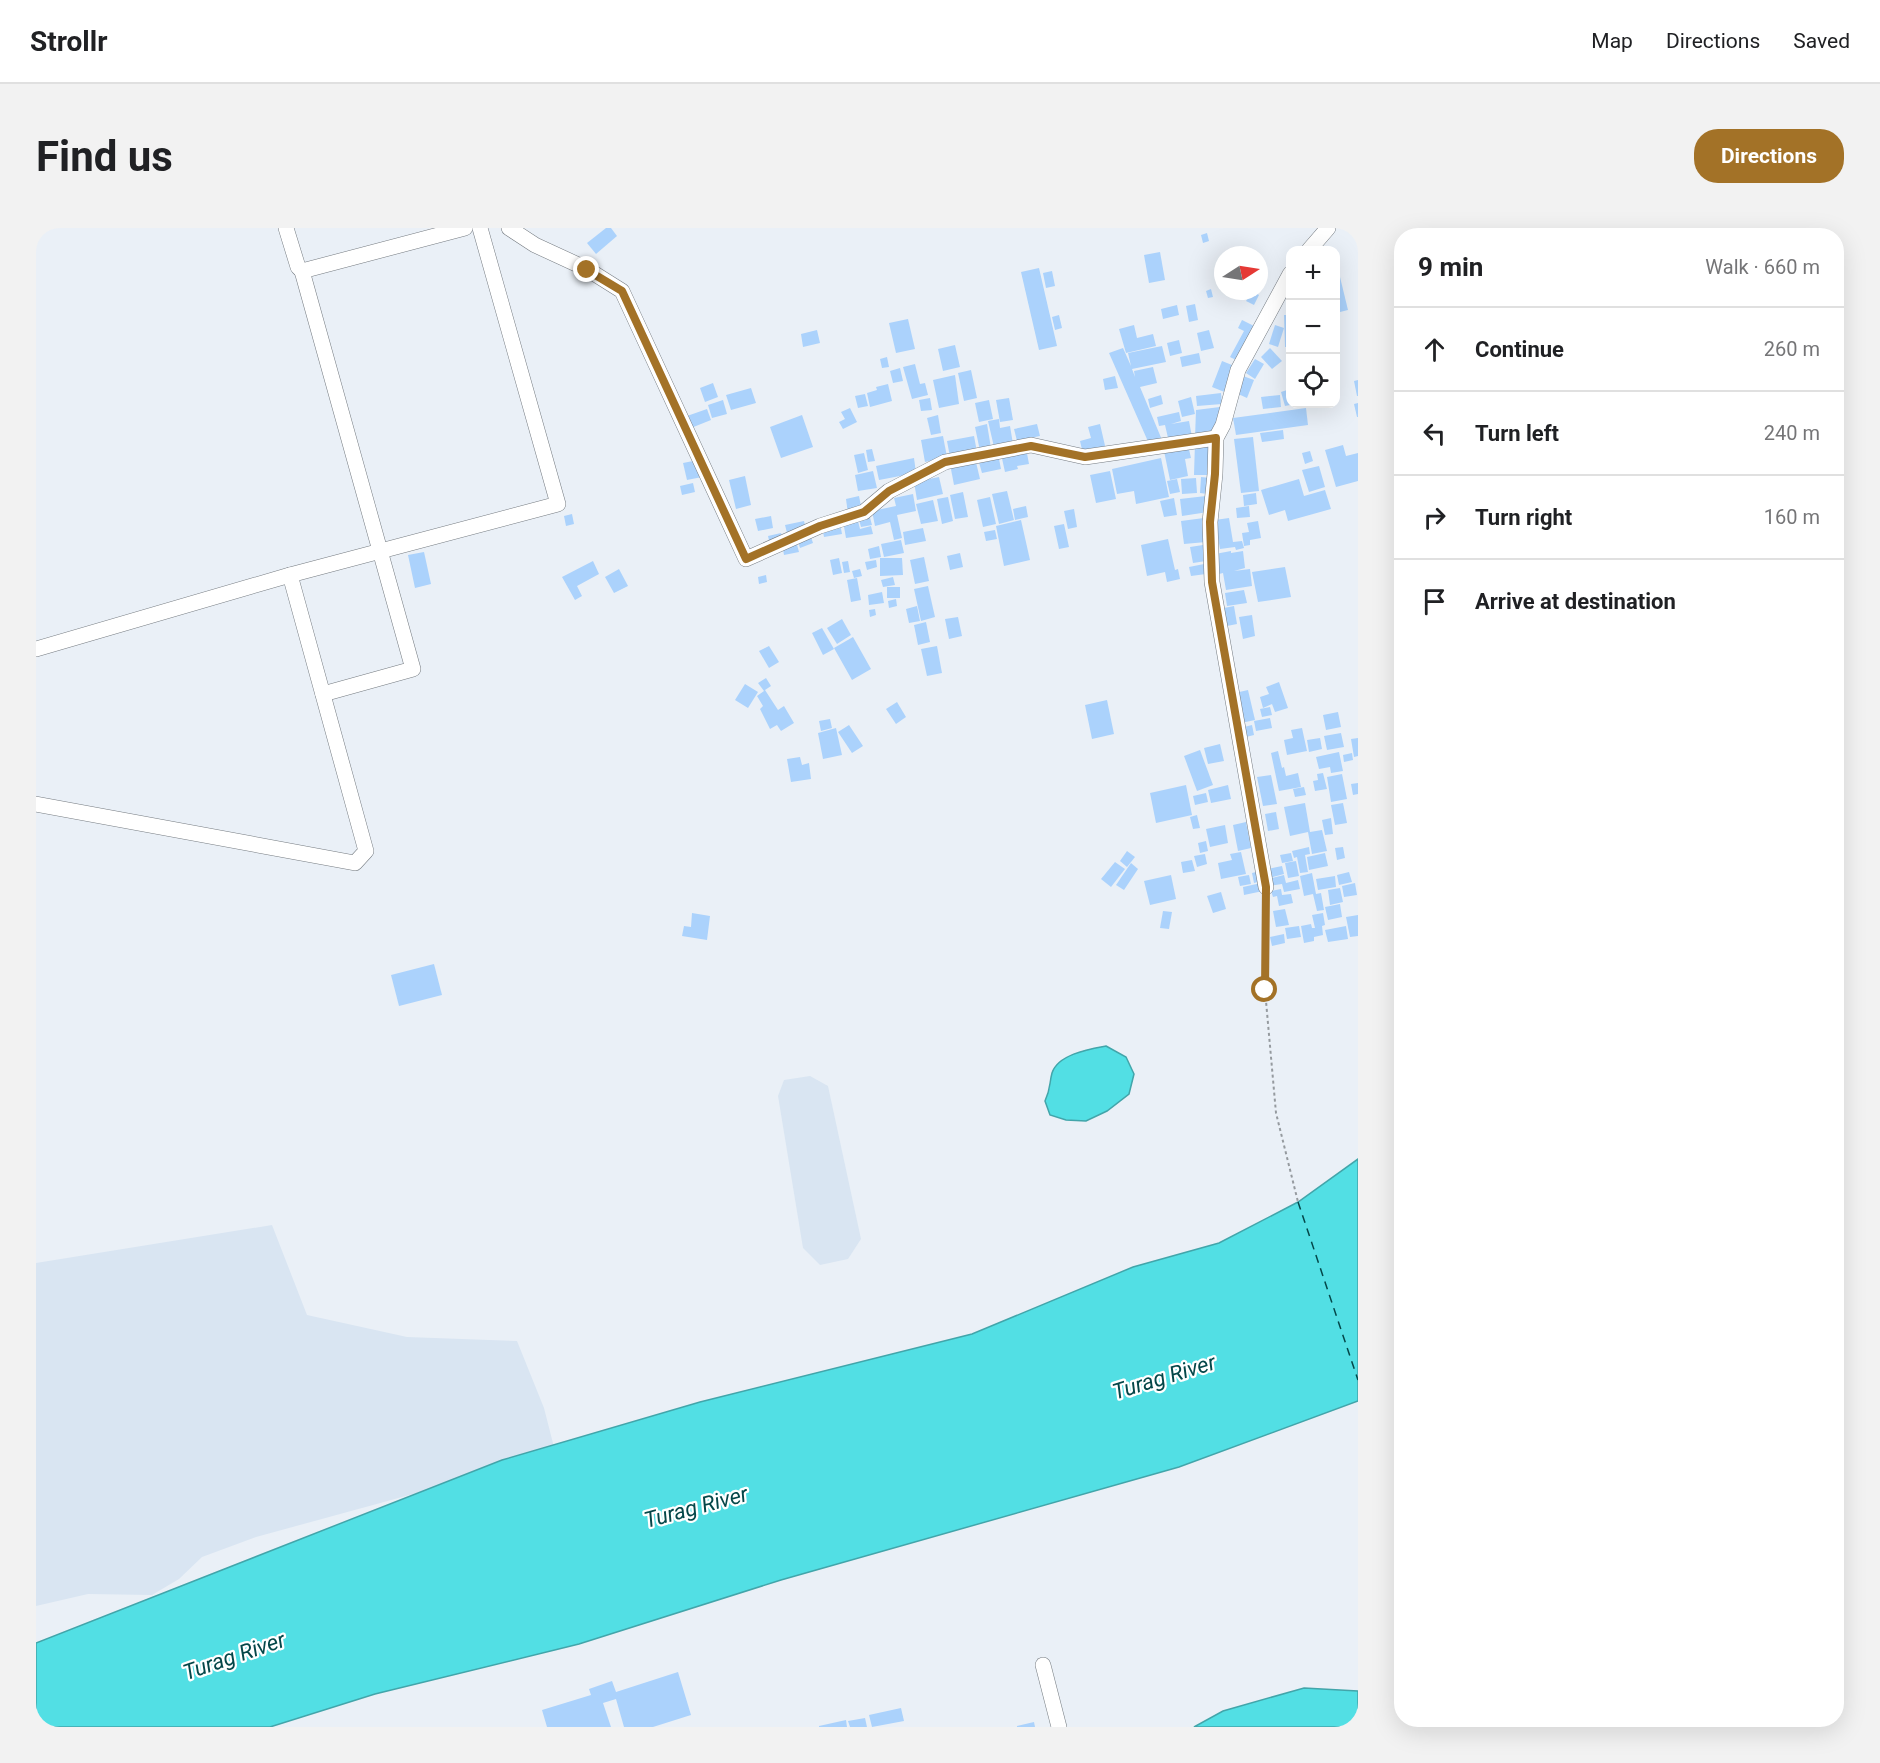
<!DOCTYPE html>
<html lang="en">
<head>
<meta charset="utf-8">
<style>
	:root { --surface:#fff; --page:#f2f2f2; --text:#202124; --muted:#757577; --line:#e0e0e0; --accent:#a37227 }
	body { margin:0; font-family:Roboto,sans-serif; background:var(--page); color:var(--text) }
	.controls { position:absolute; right:18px; top:18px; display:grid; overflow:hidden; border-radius:12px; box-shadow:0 6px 24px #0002 }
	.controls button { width:54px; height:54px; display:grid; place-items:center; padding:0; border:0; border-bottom:2px solid var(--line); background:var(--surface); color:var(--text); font:30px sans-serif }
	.compass { position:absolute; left:1178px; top:18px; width:54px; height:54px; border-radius:50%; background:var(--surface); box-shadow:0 6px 24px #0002; rotate:78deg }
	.stop { position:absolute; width:18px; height:18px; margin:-14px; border:4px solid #a37227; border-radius:50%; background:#fff }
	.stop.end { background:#a37227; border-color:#fff; box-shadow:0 2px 6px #0008 }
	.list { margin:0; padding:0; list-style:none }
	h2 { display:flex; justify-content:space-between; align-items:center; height:78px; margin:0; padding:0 24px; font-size:26px }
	h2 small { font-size:20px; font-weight:400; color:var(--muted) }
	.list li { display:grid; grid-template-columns:39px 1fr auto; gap:18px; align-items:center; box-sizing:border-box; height:84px; padding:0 24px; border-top:2px solid var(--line) }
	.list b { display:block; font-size:22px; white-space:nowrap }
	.list em { font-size:20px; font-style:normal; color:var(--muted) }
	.icon { flex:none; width:33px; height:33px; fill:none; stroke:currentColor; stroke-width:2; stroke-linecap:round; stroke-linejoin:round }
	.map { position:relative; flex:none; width:1322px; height:1499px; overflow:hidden; border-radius:24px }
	header { display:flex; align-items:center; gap:36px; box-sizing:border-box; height:84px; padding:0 30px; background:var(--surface); border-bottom:2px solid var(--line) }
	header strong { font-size:28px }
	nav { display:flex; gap:33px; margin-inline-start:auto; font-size:21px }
	.intro { display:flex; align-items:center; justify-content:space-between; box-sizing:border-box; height:144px; padding:0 36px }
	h1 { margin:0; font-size:42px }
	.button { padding:15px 27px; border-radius:24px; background:var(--accent); color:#fff; font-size:21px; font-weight:700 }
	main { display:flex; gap:36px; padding:0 36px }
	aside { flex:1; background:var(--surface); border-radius:24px; box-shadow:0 6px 24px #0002 }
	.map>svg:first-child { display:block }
	.built { fill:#d9e5f2 }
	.water { fill:#52dfe4; stroke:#42a5aa; stroke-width:1.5 }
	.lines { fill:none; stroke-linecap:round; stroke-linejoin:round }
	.ferry { stroke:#044749; stroke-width:1.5; stroke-dasharray:8 6; stroke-linecap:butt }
	.building { fill:#abd2fc }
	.street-casing { stroke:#757b81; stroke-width:16 }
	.path { stroke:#959a9f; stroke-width:2; stroke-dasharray:3 3; stroke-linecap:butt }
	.street { stroke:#fff; stroke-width:15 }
	.route { stroke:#a37227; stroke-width:8 }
	.labels { text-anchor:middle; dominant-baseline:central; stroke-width:4.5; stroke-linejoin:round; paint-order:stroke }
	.water-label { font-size:22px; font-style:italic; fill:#044749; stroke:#fff }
</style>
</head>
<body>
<header>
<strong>Strollr</strong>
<nav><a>Map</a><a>Directions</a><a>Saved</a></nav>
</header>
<div class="intro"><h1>Find us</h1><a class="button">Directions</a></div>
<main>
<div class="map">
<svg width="1322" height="1499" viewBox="0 0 1322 1499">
	<rect width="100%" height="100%" fill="#eaf0f7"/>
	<g class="built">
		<path d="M774 848 792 858 825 1011 812 1031 784 1037 767 1020 742 868 748 852Z"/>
		<path d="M236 997 271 1087 371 1109 481 1113 508 1180 520 1227 220 1309 166 1329 143 1351 116 1367 52 1366 0 1378V1035Z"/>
	</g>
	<g class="water">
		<path d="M1070 818 1090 829 1098 846 1093 866 1071 883 1050 893 1030 892 1014 887 1009 873C1015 860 1013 856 1016 845 1022 826 1054 821 1070 818Z"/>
		<path d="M1322 931V1173L1143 1239 745 1352 543 1416 339 1466 234 1499H0V1415L466 1232 664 1174 936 1106 1097 1039 1183 1015 1262 974Z"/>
		<path d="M1268 1460 1322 1463V1499H1158L1187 1483Z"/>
	</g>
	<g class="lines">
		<path class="ferry" d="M1262 974 1322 1152"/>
	</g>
	<g class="building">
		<path d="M570 0H575L581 8 560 26 551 15Z"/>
		<path d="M1171 5 1173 13 1167 15 1165 7Z"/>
		<path d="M1124 24 1129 52 1113 55 1108 27Z"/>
		<path d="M1003 40 1021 118 1003 122 985 44Z"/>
		<path d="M1016 43 1019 58 1010 60 1007 45Z"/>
		<path d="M1304 49 1312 82 1300 85V50Z"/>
		<path d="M1175 61 1177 69 1172 70 1170 63Z"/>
		<path d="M1216 63 1223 67 1218 77 1210 73Z"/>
		<rect x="1251" y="71" width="3" height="12"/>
		<path d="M1159 76 1162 92 1153 94 1150 78Z"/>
		<path d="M1141 77 1143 87 1127 91 1125 81Z"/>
		<path d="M1023 87 1026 100 1019 102 1016 89Z"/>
		<path d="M1248 87H1254V119H1249Z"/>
		<path d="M872 91 879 121 860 125 853 95Z"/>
		<path d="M1206 92 1222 100 1204 134 1194 129 1208 103 1202 100Z"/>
		<path d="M1098 97 1101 110 1117 106 1120 118 1090 125 1083 101Z"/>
		<path d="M1239 97 1248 100 1242 119 1233 116Z"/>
		<path d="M781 102 784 115 767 119 765 106Z"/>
		<path d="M1173 102 1178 120 1165 123 1161 105Z"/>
		<path d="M1143 112 1146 125 1134 128 1131 115Z"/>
		<path d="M919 117 924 139 907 143 902 121Z"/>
		<path d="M1126 118 1130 134 1096 141 1099 149 1098 143 1117 139 1121 155 1104 159 1126 212 1114 218 1073 125 1087 120 1095 138 1092 125Z"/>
		<path d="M1234 120 1246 133 1236 141 1225 129Z"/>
		<path d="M1163 125 1165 135 1146 139 1144 129Z"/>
		<path d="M851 129 853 139 846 140 844 131Z"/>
		<path d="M1219 131 1228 136 1219 151 1210 145Z"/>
		<path d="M1186 133 1201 139 1191 165 1176 159Z"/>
		<path d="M879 136 884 156 889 155 892 167 876 171 867 139Z"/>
		<path d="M864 140 867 153 857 155 854 143Z"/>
		<path d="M935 142 941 170 928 173 922 145Z"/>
		<path d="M919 147 923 176 903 180 897 152Z"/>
		<path d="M1079 148 1082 160 1069 162 1067 151Z"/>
		<path d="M1207 148 1218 152 1211 170 1200 165Z"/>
		<path d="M1322 152V168H1321L1318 153Z"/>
		<path d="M677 155 682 169 669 174 664 160Z"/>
		<path d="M852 156 856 173 834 179 831 165 841 162 840 159Z"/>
		<path d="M715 160 720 175 695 182 690 167Z"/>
		<path d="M1254 161V177L1249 178 1245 164Z"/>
		<path d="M1185 165 1186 176 1161 178 1160 168Z"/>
		<path d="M829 166 832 178 822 180 819 168Z"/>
		<path d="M1125 167 1127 176 1114 180 1112 171Z"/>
		<path d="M1244 167 1245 179 1227 181 1225 169Z"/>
		<path d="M1155 169 1159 186 1146 189 1142 173Z"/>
		<path d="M894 170 896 182 885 183 883 172Z"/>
		<path d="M973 170 977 192 964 194 960 172Z"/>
		<path d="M687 172 691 186 676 190 672 177Z"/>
		<path d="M953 172 957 191 943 194 939 175Z"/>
		<path d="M1322 175V189H1321L1318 176Z"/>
		<path d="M1184 179 1179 208 1159 210 1160 182Z"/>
		<path d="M814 180 821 194 807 201 803 194 809 191 805 184Z"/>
		<path d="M1270 180 1272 197 1200 207 1197 190Z"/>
		<path d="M671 181 675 192 655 200 651 188Z"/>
		<path d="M1143 184 1145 193 1135 196 1153 193 1156 209 1133 214 1129 197 1123 198 1121 189Z"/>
		<path d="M766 187 777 219 745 230 734 199Z"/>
		<path d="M902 187 905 205 895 207 891 190Z"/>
		<path d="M963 191 964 200 974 198 977 216 958 219 952 193Z"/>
		<path d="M951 196 955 220 944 223 939 199Z"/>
		<path d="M1001 196 1004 208 981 213 978 201Z"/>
		<path d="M1064 196 1070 222 1047 226 1044 213 1055 210 1052 199Z"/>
		<path d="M1247 202 1248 211 1226 214 1224 205Z"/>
		<path d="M907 208 911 229 889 234 885 212Z"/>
		<path d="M938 208 941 224 914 229 911 213Z"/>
		<path d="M1217 209 1223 263 1205 265 1198 211Z"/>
		<path d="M1159 214 1175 215V247H1158Z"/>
		<path d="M1152 217 1155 230 1149 231 1152 248 1134 252 1128 223Z"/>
		<path d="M1307 217 1310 228 1322 225V253L1300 259 1289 222Z"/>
		<path d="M990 220 993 236 981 238 982 241 969 244 965 226Z"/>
		<path d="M836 221 839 233 832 234 830 222Z"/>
		<path d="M1274 223 1277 233 1269 236 1266 225Z"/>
		<path d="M828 225 832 242 822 245 818 227Z"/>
		<path d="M962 226 965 241 946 245 942 231Z"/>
		<path d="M878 230 880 245 843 252 840 238Z"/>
		<path d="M939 230 944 251 918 257 914 236Z"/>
		<path d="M1125 230 1133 269 1100 276 1098 263 1081 266 1076 241Z"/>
		<path d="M662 232 666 249 651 252 647 235Z"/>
		<path d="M1283 238 1289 259 1273 264 1266 242Z"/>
		<path d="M837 243 841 260 822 263 819 247Z"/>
		<path d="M1074 243 1080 271 1060 275 1054 247Z"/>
		<path d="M709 248 715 277 700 281 693 252Z"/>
		<path d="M903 249 907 266 881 272 878 254Z"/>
		<path d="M1165 249 1174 250 1172 266 1164 265Z"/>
		<path d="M1160 250 1161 265 1146 266 1145 251Z"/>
		<path d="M1141 251 1144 264 1134 266 1131 253Z"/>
		<path d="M1263 251 1268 268 1289 262 1295 281 1252 293 1249 282 1233 287 1225 262Z"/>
		<path d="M657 255 659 264 646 267 644 258Z"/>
		<path d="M971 263 978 292 963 296 956 266Z"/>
		<path d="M927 264 932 289 919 291 914 267Z"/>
		<path d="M1220 265 1221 276 1208 278 1207 267Z"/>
		<path d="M877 266 880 283 861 287 866 310 858 312 854 294 839 298 836 283 860 278 858 270Z"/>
		<path d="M823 268 826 283 812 286 810 271Z"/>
		<path d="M1170 268 1172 284 1146 288 1144 271Z"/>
		<path d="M912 269 917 293 906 296 901 271Z"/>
		<path d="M954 269 960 296 947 299 941 272Z"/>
		<path d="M1138 270 1141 287 1128 289 1124 273Z"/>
		<path d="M897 272 902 293 885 296 880 276Z"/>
		<path d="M990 278 992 289 979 292 977 281Z"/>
		<path d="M1213 278 1214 289 1201 290 1200 280Z"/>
		<path d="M1038 281 1041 299 1032 301 1028 283Z"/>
		<path d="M536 286 538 296 530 298 528 288Z"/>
		<path d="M833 286 836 297 825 299 822 288Z"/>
		<path d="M735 288 737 300 722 303 719 291Z"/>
		<path d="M821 289 824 301 835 298 837 306 810 310 807 293Z"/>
		<path d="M1168 290 1170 314 1148 316 1145 293Z"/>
		<path d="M1193 290 1197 314 1206 313 1208 320 1200 322 1199 319 1184 321 1179 292Z"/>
		<path d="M985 292 994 332 968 338 960 298Z"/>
		<path d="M768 293 770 301 751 305 749 297Z"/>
		<path d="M1222 293 1225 310 1214 312V317L1208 318 1206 305 1213 304 1211 295Z"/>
		<path d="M804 295 806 306 788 309 786 299Z"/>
		<path d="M1028 296 1033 319 1023 321 1018 298Z"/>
		<path d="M887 300 890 313 869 317 867 304Z"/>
		<path d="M959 302 961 311 950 313 948 304Z"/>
		<path d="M745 305 747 314 734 317 732 308Z"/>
		<path d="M774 306 777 315 764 320 761 311Z"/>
		<path d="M1132 311 1139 342 1142 341 1144 351 1131 354 1129 344 1111 348 1105 317Z"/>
		<path d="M865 312 868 325 848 329 845 316Z"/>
		<path d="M760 313 763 324 748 327 746 316Z"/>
		<path d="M1167 317 1170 333 1157 335 1154 319Z"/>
		<path d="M843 318 845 329 834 331 832 321Z"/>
		<path d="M1195 323V325L1207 323 1209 340 1198 343 1214 341 1216 358 1190 362 1187 345 1183 346 1179 326Z"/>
		<path d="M388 324 395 356 379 360 372 327Z"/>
		<path d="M924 325 927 339 914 342 911 328Z"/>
		<path d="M888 329 893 353 879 356 874 332Z"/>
		<path d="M803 330 806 345 797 347 794 332Z"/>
		<path d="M844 330H866L867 347 844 348Z"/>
		<path d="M840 332 841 339 831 342 829 334Z"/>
		<path d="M557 333 563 346 541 358 546 368 539 372 526 349Z"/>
		<path d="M812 333 814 344 808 345 806 334Z"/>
		<path d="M1168 336 1170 346 1155 348 1153 339Z"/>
		<path d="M1249 339 1255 369 1222 374 1216 344Z"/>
		<path d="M583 341 592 358 578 365 569 349Z"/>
		<path d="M824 341 826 348 818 350 816 343Z"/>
		<path d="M730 347 731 354 723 356 722 349Z"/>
		<path d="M857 349 859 357 847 359 845 352Z"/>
		<path d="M821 350 825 372 815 374 811 352Z"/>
		<path d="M892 358 899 389 885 393 878 361Z"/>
		<rect x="851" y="359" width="13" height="11"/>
		<path d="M1208 362 1211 375 1191 378 1189 365Z"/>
		<path d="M846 364 848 375 833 377 832 367Z"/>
		<path d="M860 371 861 378 853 380 852 373Z"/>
		<path d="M881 378 884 393 873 395 870 381Z"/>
		<path d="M1198 378 1201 396 1191 398 1188 380Z"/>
		<path d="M839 381 840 387 834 389 833 382Z"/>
		<path d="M1216 387 1219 408 1207 411 1203 389Z"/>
		<path d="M922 389 926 408 913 411 909 391Z"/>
		<path d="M806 391 815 407 801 416 791 400Z"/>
		<path d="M890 394 894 414 882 417 878 397Z"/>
		<path d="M786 400 798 421 787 427 776 405Z"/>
		<path d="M817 409 835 441 816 452 798 420Z"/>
		<path d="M733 418 743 434 733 440 723 423Z"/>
		<path d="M901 418 906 445 891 448 885 421Z"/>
		<path d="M730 450 735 458 729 462 742 482 748 478 758 495 745 503 741 497 734 501 724 481 727 478 721 468 728 463 722 455Z"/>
		<path d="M1243 454 1252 480 1239 484 1236 476 1227 480 1224 469 1233 466 1230 459Z"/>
		<path d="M709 456 722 464 712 480 699 472Z"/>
		<path d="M1212 462 1219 492 1205 495 1199 465Z"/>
		<path d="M1071 472 1078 506 1056 511 1049 477Z"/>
		<path d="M861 474 870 489 860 496 850 481Z"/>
		<path d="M1234 479 1236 487 1226 489 1224 481Z"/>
		<path d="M1302 484 1305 499 1290 502 1287 487Z"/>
		<path d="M1234 490 1236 500 1220 503 1218 493Z"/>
		<path d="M794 491 796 500 785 503 783 493Z"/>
		<path d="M813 497 827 518 816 525 802 504Z"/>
		<path d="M1216 497 1218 507 1206 510 1204 500Z"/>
		<path d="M800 500 806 527 787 531 782 505Z"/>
		<path d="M1266 500 1271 523 1251 527 1248 512 1257 510 1255 502Z"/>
		<path d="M1305 505 1308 519 1291 522 1288 508Z"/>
		<path d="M1284 510 1286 521 1273 524 1271 512Z"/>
		<path d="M1322 510V528L1318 529 1315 511Z"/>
		<path d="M1184 516 1188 533 1172 536 1168 520Z"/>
		<path d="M1164 522 1177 557 1161 563 1148 528Z"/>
		<path d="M1242 523 1246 540 1248 539 1250 548 1262 545 1265 559 1243 563 1235 525Z"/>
		<path d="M1303 524 1307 543 1295 545 1294 539 1283 541 1280 529Z"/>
		<path d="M1316 525 1317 532 1308 534 1307 527Z"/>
		<path d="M764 529 766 537 773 535 775 551 755 554 751 531Z"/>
		<path d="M1287 545 1291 561 1279 563 1277 553 1282 552 1281 546Z"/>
		<path d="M1306 546 1311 571 1295 574 1291 549Z"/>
		<path d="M1235 547 1241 576 1227 578 1221 549Z"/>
		<path d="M1322 555V566L1317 567 1315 556Z"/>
		<path d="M1150 557 1156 587 1120 595 1114 565Z"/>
		<path d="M1192 557 1195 571 1175 575 1172 562Z"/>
		<path d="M1268 559 1270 567 1259 569 1257 561Z"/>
		<path d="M1170 565 1172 574 1159 577 1157 568Z"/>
		<path d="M1269 575 1274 604 1286 602 1291 623 1276 626 1272 604 1254 608 1248 579Z"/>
		<path d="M1307 575 1311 595 1299 597 1295 577Z"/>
		<path d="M1240 584 1243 601 1232 603 1229 586Z"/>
		<path d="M1161 587 1164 600 1157 601 1154 589Z"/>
		<path d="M1295 590 1297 606 1289 607 1286 592Z"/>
		<path d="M1210 594 1215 620 1202 623 1197 597Z"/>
		<path d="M1189 597 1192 615 1174 619 1170 601Z"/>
		<path d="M1170 613 1172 623 1164 625 1162 615Z"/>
		<path d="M1273 619 1274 626 1269 627 1272 644 1264 645 1261 629 1258 630 1256 623Z"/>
		<path d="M1307 619 1309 630 1301 632 1299 620Z"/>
		<path d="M1091 623 1099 629 1091 639 1084 633Z"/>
		<path d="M1205 624 1210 646 1185 651 1182 635 1196 632 1194 626Z"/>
		<path d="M1255 625 1257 633 1246 635 1244 627Z"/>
		<path d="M1289 625 1292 638 1273 642 1271 629Z"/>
		<path d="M1169 626 1171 636 1161 639 1158 628Z"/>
		<path d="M1156 632 1159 643 1147 645 1145 634Z"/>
		<path d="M1260 633 1263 648 1252 650 1249 635Z"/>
		<path d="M1079 634 1089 641 1075 659 1065 651Z"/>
		<path d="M1095 635 1102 641 1088 662 1080 657Z"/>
		<path d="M1246 638 1248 646 1233 650 1231 641Z"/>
		<path d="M1224 643 1226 653 1218 655 1216 645Z"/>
		<path d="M1313 644 1316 654 1303 657 1301 647Z"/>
		<path d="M1276 645 1280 666 1285 665 1288 682 1281 683 1277 666 1268 668 1264 648Z"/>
		<path d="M1135 647 1140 671 1114 677 1108 653Z"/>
		<path d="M1213 647 1215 656 1204 658 1202 649Z"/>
		<path d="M1248 647 1250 655 1262 652 1264 661 1248 664 1246 656 1233 658 1232 651Z"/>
		<path d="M1299 648 1300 659 1282 662 1280 651Z"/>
		<path d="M1225 655 1227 663 1208 667 1207 659Z"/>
		<path d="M1319 655 1321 667 1308 669 1306 658Z"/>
		<path d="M1304 660 1307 674 1294 677 1292 662Z"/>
		<path d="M1245 661 1246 667 1255 666 1257 675 1243 678 1241 668 1237 669 1235 663Z"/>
		<path d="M1185 664 1190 681 1177 685 1171 668Z"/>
		<path d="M1304 676 1306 689 1292 692 1289 679Z"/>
		<path d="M1249 681 1253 697 1240 699 1237 683Z"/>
		<path d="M1127 683 1136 684 1133 701 1124 700Z"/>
		<path d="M656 685 674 688 671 712 646 708 648 698 655 699Z"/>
		<path d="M1287 685 1289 697 1286 698 1287 707 1278 709V713L1268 715 1265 698 1275 696 1276 700H1279L1276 687Z"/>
		<path d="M1322 687V708L1314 709 1310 689Z"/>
		<path d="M1263 698 1265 709 1251 711 1249 700Z"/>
		<path d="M1310 698 1312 711 1292 714 1289 702Z"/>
		<path d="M1248 706 1249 715 1236 718 1234 709Z"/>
		<path d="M398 736 406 767 363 778 355 747Z"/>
		<path d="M642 1444 655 1487 617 1499H588L580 1471 567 1475 575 1499H511L506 1482 555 1467 553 1461 576 1453 580 1464Z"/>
		<path d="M865 1480 868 1493 836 1499 833 1487Z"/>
		<path d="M829 1490 831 1499H814L812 1493Z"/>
		<path d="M810 1492 811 1499H783V1498Z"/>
		<path d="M998 1494 999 1499H981V1498Z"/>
	</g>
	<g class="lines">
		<defs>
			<g id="street">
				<path d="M250 0 262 39 266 43 429 0"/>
				<path d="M473 0 499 17 551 41 586 63 710 331 784 298 828 284 853 263 909 234 995 217 1049 229 1180 210"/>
				<path d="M1273 22 1292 0"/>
				<path d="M266 43 377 441 287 466"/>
				<path d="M0 421 254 347 522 276 444 0"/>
				<path d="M0 576 319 635 330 623 254 347"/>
				<path d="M1230 659 1176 354 1174 294 1179 246 1180 210 1187 197 1202 142 1254 46"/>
				<path d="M1007 1437 1023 1499"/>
			</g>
		</defs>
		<use href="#street" class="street-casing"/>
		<path class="path" d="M1230 673 1229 762 1240 885 1262 974"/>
		<use href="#street" class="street"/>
	</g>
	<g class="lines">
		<path class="route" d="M551 42 586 63 710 331 784 298 828 284 853 263 909 234 995 218 1049 229 1180 210 1179 246 1174 294 1176 354 1230 659 1229 762"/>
	</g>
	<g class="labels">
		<g class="water-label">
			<text transform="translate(1128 1149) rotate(-17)">Turag River</text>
			<text transform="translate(660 1279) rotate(-15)">Turag River</text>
			<text transform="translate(198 1428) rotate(-19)">Turag River</text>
		</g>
	</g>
</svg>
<div class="controls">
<button>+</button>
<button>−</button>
<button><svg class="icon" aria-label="locate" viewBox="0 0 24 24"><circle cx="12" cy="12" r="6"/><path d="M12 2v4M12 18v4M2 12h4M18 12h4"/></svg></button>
</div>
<svg class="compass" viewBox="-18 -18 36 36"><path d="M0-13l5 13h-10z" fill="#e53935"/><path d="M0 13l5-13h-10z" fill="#757577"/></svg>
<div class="stop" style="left:1229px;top:762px"></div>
<div class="stop end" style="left:551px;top:42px"></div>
</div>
<aside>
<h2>9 min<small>Walk · 660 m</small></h2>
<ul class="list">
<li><svg class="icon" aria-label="ahead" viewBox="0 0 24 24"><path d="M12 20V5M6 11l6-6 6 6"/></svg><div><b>Continue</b></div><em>260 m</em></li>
<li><svg class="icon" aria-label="left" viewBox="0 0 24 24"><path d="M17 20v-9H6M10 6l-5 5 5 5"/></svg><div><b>Turn left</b></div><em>240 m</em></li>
<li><svg class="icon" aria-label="right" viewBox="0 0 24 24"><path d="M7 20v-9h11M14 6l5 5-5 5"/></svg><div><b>Turn right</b></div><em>160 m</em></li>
<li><svg class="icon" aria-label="arrive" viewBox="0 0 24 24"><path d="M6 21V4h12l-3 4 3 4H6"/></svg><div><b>Arrive at destination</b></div></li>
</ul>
</aside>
</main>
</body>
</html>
